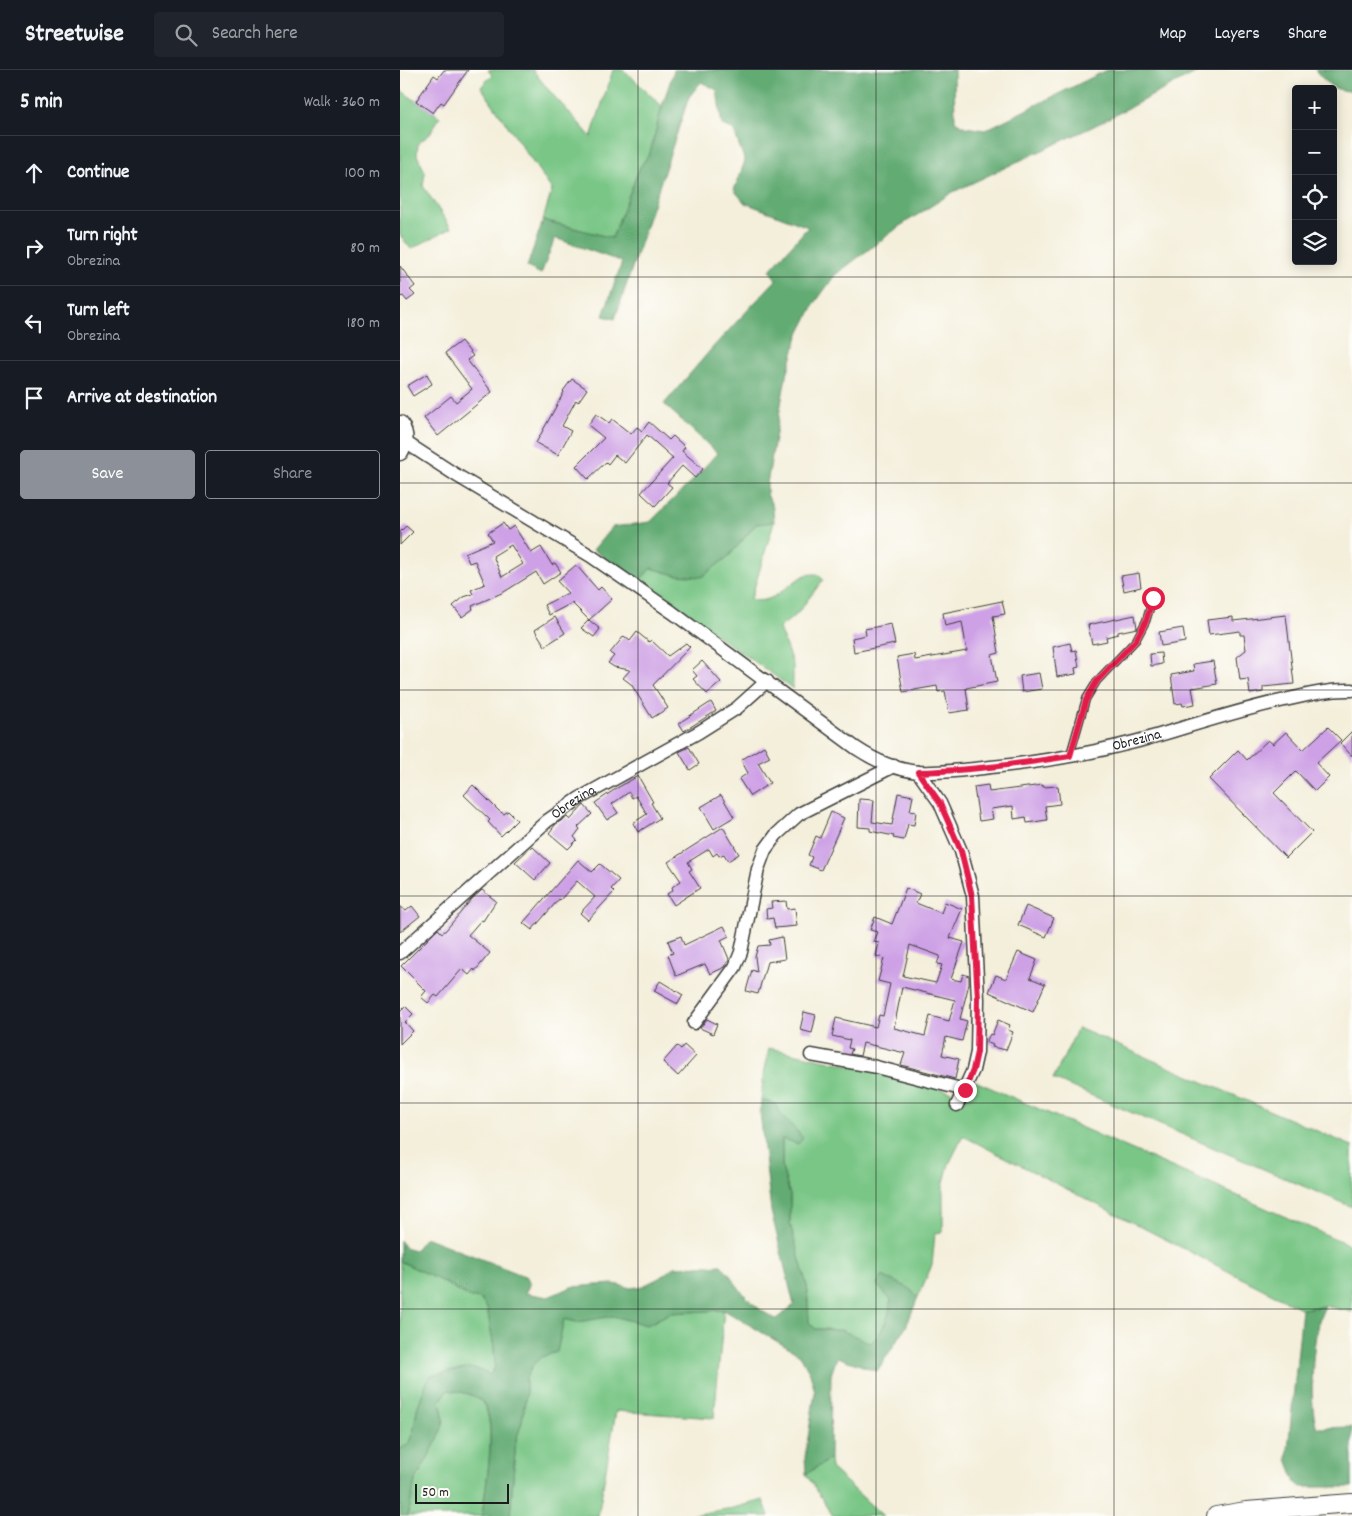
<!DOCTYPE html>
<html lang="en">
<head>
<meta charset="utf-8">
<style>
	:root { --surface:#171b24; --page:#20242c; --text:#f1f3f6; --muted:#9ea1a6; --line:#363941; --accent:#8c9099 }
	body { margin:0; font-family:Dekko,sans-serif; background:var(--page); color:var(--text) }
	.controls { position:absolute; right:15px; top:15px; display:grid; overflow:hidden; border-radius:5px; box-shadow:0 2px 12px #0003 }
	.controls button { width:45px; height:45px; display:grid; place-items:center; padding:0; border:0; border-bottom:1px solid var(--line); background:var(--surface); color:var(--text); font:25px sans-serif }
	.scale { position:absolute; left:15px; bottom:12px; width:94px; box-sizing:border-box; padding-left:5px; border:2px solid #1c1c1c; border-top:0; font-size:14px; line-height:18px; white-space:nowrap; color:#1c1c1c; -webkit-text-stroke:4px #fdfcf7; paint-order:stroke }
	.stop { position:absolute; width:15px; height:15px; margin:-11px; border:4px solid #e11d48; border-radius:50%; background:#fff }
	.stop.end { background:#e11d48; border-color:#fff; box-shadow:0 1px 5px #0008 }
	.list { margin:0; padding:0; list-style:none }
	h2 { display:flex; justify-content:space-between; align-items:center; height:65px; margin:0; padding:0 20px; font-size:21px }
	h2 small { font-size:16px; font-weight:400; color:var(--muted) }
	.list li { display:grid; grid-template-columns:32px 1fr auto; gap:15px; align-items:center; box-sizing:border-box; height:75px; padding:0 20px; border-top:1px solid var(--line) }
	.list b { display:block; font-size:19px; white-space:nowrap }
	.list p { margin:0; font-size:16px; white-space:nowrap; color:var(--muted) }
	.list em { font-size:16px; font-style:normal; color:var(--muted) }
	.actions { display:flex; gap:10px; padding:15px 20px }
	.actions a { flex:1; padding:11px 0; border:1px solid var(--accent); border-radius:5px; text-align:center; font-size:18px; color:var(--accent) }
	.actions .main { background:var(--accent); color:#fff }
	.icon { flex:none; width:28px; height:28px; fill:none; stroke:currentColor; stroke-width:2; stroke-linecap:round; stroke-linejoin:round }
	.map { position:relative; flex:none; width:952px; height:1446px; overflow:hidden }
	header { display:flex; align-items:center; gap:30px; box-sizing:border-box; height:70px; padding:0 25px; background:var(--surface); border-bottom:1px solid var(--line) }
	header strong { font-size:24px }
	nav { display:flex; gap:28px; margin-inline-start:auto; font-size:18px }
	.search { width:350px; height:45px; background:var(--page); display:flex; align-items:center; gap:12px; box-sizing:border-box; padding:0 18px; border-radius:5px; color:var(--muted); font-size:19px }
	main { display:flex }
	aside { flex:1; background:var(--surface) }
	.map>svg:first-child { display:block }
	.green { fill:#79c686; stroke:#4a7151 }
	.forest { fill:#62ab73; stroke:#3f6448 }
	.building { fill:#cea1e6; fill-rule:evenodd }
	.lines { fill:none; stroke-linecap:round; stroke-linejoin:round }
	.service-casing { stroke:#3c3c39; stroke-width:9 }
	.minor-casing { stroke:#3c3c39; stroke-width:15 }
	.tertiary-casing { stroke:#3c3c39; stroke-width:19 }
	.secondary-casing { stroke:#3c3c39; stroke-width:20 }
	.service { stroke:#fff; stroke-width:6 }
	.minor { stroke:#fff; stroke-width:12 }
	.tertiary { stroke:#fff; stroke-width:16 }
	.secondary { stroke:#fff; stroke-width:18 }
	.route { stroke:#e11d48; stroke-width:6 }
	.grid { fill:none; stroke:#1c1c1c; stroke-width:1; stroke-opacity:0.55 }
	.labels { text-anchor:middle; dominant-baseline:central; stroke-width:4.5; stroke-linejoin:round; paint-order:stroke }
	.street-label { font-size:15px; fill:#1c1c1c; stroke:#fdfcf7 }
</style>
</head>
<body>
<header>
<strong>Streetwise</strong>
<div class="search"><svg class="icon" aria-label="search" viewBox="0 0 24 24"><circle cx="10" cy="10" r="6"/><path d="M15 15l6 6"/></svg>Search here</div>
<nav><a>Map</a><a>Layers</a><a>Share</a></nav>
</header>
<main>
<aside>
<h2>5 min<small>Walk · 360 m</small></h2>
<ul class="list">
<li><svg class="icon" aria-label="ahead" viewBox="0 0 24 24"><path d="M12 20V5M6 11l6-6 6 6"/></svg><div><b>Continue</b></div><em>100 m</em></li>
<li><svg class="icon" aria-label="right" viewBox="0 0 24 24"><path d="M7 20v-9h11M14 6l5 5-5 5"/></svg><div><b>Turn right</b><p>Obrezina</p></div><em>80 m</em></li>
<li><svg class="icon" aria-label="left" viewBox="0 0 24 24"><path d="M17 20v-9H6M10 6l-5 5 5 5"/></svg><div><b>Turn left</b><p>Obrezina</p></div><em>180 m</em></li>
<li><svg class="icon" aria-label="arrive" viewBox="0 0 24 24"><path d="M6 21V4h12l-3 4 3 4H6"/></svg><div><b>Arrive at destination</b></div></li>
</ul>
<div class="actions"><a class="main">Save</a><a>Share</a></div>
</aside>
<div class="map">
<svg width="952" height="1446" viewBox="0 0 952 1446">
	<rect width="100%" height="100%" fill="#fdfcf7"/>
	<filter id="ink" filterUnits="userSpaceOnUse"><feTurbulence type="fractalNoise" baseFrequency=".02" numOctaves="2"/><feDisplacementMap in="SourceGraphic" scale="10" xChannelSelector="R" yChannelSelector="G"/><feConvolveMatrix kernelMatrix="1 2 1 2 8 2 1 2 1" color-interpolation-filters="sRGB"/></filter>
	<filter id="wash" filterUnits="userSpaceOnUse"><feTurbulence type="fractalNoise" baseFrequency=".0096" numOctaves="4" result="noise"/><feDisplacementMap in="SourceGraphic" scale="20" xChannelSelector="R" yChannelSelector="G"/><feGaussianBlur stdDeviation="1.12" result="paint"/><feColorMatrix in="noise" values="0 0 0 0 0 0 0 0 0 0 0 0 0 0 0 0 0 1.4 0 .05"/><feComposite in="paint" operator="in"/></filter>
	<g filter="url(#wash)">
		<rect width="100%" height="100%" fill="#f4efdb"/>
		<g class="green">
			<path d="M88 0H133C150 24 172 44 191 67L213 0H224L262 36 250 83 240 97 212 168 143 150 152 120 81 17 92 5Z"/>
			<path d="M0 20 40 47 29 65 18 73 17 85 25 102 23 116 51 158 11 179 0 165Z"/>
			<path d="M374 452 351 529C373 537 388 512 406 505 410 504 415 504 418 504L423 510 396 545 379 558 393 595V619L351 589 238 512 251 498 276 505 329 486 356 454Z"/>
			<path d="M678 958 952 1076V1137L653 1009Z"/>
			<path d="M369 978 500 1006 567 1027 575 1011 952 1176V1242L925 1236 902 1239 563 1066 549 1094 543 1116V1162L535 1163 532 1195 518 1227 507 1217 482 1207 491 1230 489 1243 480 1265 471 1273 427 1259H415L409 1252 407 1216 390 1154V1125L382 1098V1069L403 1068 381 1044 375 1034 361 1030 363 1010Z"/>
			<path d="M0 1191 45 1213 68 1227 80 1229 87 1238 94 1278 95 1297 90 1305 77 1299 29 1306 17 1339 14 1359 9 1373 0 1380Z"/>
			<path d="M324 1240 314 1348 216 1341 198 1446H110L116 1370 122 1352 126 1324V1308L132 1296 141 1287 157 1282 164 1249 177 1252 213 1246 247 1255 270 1243Z"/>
			<path d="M48 1320C59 1322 76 1323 83 1334 98 1354 85 1420 82 1446H8L15 1411 39 1367 44 1350 40 1331Z"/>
			<path d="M430 1389 431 1398 483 1446H433L406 1404Z"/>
			<path d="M363 1430 369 1446H286L333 1438Z"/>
		</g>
		<g class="forest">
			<path d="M274 0H554L555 51 565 57 585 60 707 0H801L692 57 553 122 500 156 435 205 415 233 398 266 385 312 367 414V424L373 438 374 452 356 454 329 486 302 507 276 505 251 498 238 512 193 480 212 457 250 452 295 408 317 383 264 334 313 277 376 210 370 200 408 157 345 133 334 120 345 91 333 59 322 55 317 20 301 12 289 27 215 249 203 246 222 192 155 168 141 204 127 197 143 150 212 168 240 97 250 83 262 36Z"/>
			<path d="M915 0H952V21C932 21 927 13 915 0Z"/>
			<path d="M361 1030 375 1034 381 1044 403 1068 398 1074 382 1069V1098L390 1125V1154L407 1216 409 1252 415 1259 441 1260 471 1273C484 1261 489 1247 491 1230L477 1215 482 1206 507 1217 518 1227 506 1257 477 1301 437 1287 431 1305 430 1389 406 1404 405 1387 415 1322 410 1303 400 1285 324 1240 270 1243 247 1255 213 1246 177 1252 164 1249 157 1282 141 1287 132 1296 126 1308V1324L122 1352 116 1370 110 1446H82C85 1420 98 1355 84 1334 76 1323 60 1322 48 1320L40 1331 44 1350 39 1367 15 1411 8 1446H0V1380L9 1373 14 1359 17 1339 29 1306 68 1298 77 1299 90 1305 95 1297 94 1278 87 1238 80 1229 68 1227 45 1213 0 1191V1170L4 1177 15 1180 25 1167 127 1207 130 1214 125 1223 148 1227 172 1217 195 1215 214 1214 231 1218 243 1216 259 1208 274 1197 321 1195C328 1201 331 1207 336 1214 347 1229 359 1241 376 1249L394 1235 371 1141 360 1042Z"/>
			<path d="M925 1236C922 1243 919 1249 918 1255 912 1280 909 1335 917 1358L952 1357V1417H901L896 1413 887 1389 902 1239Z"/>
		</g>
		<g id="blocks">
			<g class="building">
				<path d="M44 0H68L44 34 41 32 33 43 16 31 34 5 38 8Z"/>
				<path d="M0 196 15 216 10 220 15 225 7 231 3 226 0 227Z"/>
				<path d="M61 271 73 286 67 290 92 322 38 366 24 348 51 326 56 332 72 319 45 283Z"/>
				<path d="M27 304 32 314 13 326 7 316Z"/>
				<path d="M172 309 187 319 178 332 176 330 162 356 171 361 158 385 136 373 164 322 163 321Z"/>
				<path d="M196 344 209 353 212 349 231 364 237 357 242 361 249 352 269 370 273 366 285 377 282 381 303 399 295 408 282 396 267 413 272 417 255 436 241 423 273 388 247 365 225 393 215 385 208 394 206 392 188 409 176 396 204 368 188 355Z"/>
				<path d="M103 453 108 460 114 456 131 483 141 477 152 495 155 493 161 502 143 514 136 502 104 522 72 536 73 539 62 547 53 536 64 527 73 524 71 520 85 514 75 491 69 493 65 483 93 471 88 463ZM111 475 123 494 102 507 93 486Z"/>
				<path d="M6 456 13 462 0 475V462Z"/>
				<path d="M176 495 198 520 201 517 212 529 189 550 172 533 149 545 144 535 168 523 157 511Z"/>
				<path d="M739 503 741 517 724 521 721 506Z"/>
				<path d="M602 531 605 544 593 546 599 583 592 585 597 612 566 618 569 640 549 643 545 621 538 622 537 616 503 622 497 587 514 584 515 590 567 581 562 552 545 556 543 543Z"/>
				<path d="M735 545 737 558 718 562V564L706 567 707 571 692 574 688 555Z"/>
				<path d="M886 545 894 614 863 617V622L850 624 848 609 840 610 837 587 846 580 844 565H840V561L809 565 807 550 833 547V551Z"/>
				<path d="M155 547 165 563 145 576 135 560Z"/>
				<path d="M189 550 200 559 194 567 181 558Z"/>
				<path d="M491 554 495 574 454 582 452 568 466 565 465 559Z"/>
				<path d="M783 558 785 572 761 576 759 562Z"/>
				<path d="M237 562 249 572 251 570 268 586 286 573 290 577 253 615 268 638 252 648 231 614 223 608 230 600 214 597 208 593 214 586 210 583 224 566 230 571Z"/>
				<path d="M670 573 672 581 676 580 679 597 675 598 676 604 657 607 653 577Z"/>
				<path d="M761 583 762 594 751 596 750 584Z"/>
				<path d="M302 591 321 612 307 624 293 609 297 606 292 600Z"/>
				<path d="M813 591 817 614 792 618 795 634 783 636 782 633 775 634 771 605 794 601 793 594Z"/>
				<path d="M639 603 642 619 622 622 620 606Z"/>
				<path d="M311 632 316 641 284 661 279 653Z"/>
				<path d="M928 657 941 670 916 693 929 707 915 721 896 701 874 723 912 762 886 788 809 709 838 680 847 690 868 670 873 674 886 662 903 680Z"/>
				<path d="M952 661V686L940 673Z"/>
				<path d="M364 676 370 687 358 693 370 713 350 726 339 709 348 703 341 690Z"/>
				<path d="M289 677 299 694 290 700 279 682Z"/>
				<path d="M238 706 253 732 251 733 260 748 238 762 233 753 247 744 236 726 232 728 229 722 212 734 218 743 207 750 195 733 217 718Z"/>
				<path d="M73 715 99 741 104 744 108 741 117 750 101 766 88 752 90 750 64 725Z"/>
				<path d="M588 715 589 722 643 715V717L658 716 660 734 645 736 647 750 627 753 626 747 614 749 613 736 591 739 593 749 579 751 574 717Z"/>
				<path d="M498 723 513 726 510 741 516 742 514 755 508 754 504 770 493 768 494 766 470 761V758L458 757 459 729 474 730 472 752 492 755Z"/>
				<path d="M321 725 334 747 314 759 301 737Z"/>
				<path d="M184 735 192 744 178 757 180 759 174 767 177 770 168 779 149 763 156 754 167 747 170 750Z"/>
				<path d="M431 742 444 748 421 800 409 795 412 787 408 785 416 766 420 768Z"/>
				<path d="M323 757 339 784 328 791 324 784 319 786 317 783 313 786 309 779 288 792 292 799 289 801 300 818 274 835 267 824 273 820 272 817 281 811 268 792Z"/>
				<path d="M132 776 150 793 135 810 115 792Z"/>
				<path d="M178 790 192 802 200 794 219 810 211 819 214 822 188 850 180 843 195 827 177 811 160 830 159 829 132 860 123 853Z"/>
				<path d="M506 818 520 824 516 833 541 843 545 832 562 839 550 868 564 872 551 909 561 911 563 904 569 906V914L560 949 567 951 562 971 546 967 542 985 559 989 555 1009 501 995 505 983 463 973 460 986 450 984 452 979 448 978 450 970 432 966 436 948 476 957 479 945 483 946 490 914 478 911 484 888 476 886 479 873 474 872 478 862 470 860 475 847 492 854ZM510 875 540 886 537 894 542 895 536 913 503 906ZM502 917 555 930 549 951 530 946 525 966 494 958Z"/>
				<path d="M82 820 96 831 83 851 81 850 68 865 90 883 75 901 74 899 69 905 62 899 38 927 35 925 28 933 21 927 26 921 1 896 38 859 42 863 46 860 71 830Z"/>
				<path d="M386 831 387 839 395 838 397 856 375 858 373 848 367 849 366 839 372 838 371 832Z"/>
				<path d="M0 836 6 841 12 836 20 846 0 862Z"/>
				<path d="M626 836 654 848 646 867 618 855Z"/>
				<path d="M324 856 329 866 321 870 329 889 325 897 310 904 305 894 276 906 268 885 273 883 268 871 281 866 284 875Z"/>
				<path d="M382 867 385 889 367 892 358 924 346 921 352 900 357 902 355 887 358 876 370 875 369 870Z"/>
				<path d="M618 882 637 890 630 908 645 914 633 942 589 922 596 905 606 909Z"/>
				<path d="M260 911 283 925 278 934 254 921Z"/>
				<path d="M5 936 13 944 5 952 13 961 0 974V941Z"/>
				<path d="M404 942 416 945 412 963 400 960Z"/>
				<path d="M307 949 317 954 313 964 300 958Z"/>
				<path d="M598 950 610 955 608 960 613 962 606 980 592 977 593 975 586 972 590 964 592 965Z"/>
				<path d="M284 975 296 986 278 1006 263 992 277 976 281 979Z"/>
			</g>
		</g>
	</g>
	<g filter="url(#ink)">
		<use href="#blocks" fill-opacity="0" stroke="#3c3c39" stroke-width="1"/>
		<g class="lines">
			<defs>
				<path id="service" d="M670 685 686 629 697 611 736 570 746 551 753 528"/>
				<g id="minor">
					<path id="s1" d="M5 372 56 405 191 486 272 542 456 678C474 690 497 700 519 702 543 703 567 700 591 697 653 691 716 679 776 660 812 649 848 638 885 630 907 625 929 619 952 620"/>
					<path d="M518 702 540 733 561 781 573 826 578 929 577 982 573 1000 557 1035"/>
					<path id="s2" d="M0 883 147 751 180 728 299 662 337 638 367 611"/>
					<path d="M294 953 335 897 341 882 358 799 365 780 376 765 399 744 494 696"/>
					<path d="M411 985 472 996 565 1020"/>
				</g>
				<path id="tertiary" d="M0 354C6 365 6 371 0 382"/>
				<path id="secondary" d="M816 1446 846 1441 952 1433"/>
			</defs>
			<use href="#service" class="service-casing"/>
			<use href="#minor" class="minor-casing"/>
			<use href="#tertiary" class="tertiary-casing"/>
			<use href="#secondary" class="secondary-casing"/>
			<use href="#service" class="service"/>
			<use href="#minor" class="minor"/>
			<use href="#tertiary" class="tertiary"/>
			<use href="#secondary" class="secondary"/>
		</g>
	</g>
	<g class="lines" filter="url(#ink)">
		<path class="route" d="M565 1020 573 1000 577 982 578 929 572 826 561 781 540 733 518 702C570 701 620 694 670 686L686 630 697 611 736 570 746 551 753 528"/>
	</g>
	<path class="grid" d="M238 0V1446M476 0V1446M714 0V1446M0 207H952M0 413H952M0 620H952M0 826H952M0 1033H952M0 1239H952"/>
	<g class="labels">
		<g class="street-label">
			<text stroke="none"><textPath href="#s1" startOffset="834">Obrezina</textPath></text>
			<text stroke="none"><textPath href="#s2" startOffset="230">Obrezina</textPath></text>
		</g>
	</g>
</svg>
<div class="controls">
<button>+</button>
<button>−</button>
<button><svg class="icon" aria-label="locate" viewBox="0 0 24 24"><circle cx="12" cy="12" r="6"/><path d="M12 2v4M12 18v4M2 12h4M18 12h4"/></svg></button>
<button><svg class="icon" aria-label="layers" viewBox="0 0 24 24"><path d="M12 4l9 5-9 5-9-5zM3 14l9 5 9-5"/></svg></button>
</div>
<div class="scale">50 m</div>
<div class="stop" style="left:753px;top:528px"></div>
<div class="stop end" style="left:565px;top:1020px"></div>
</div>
</main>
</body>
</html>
